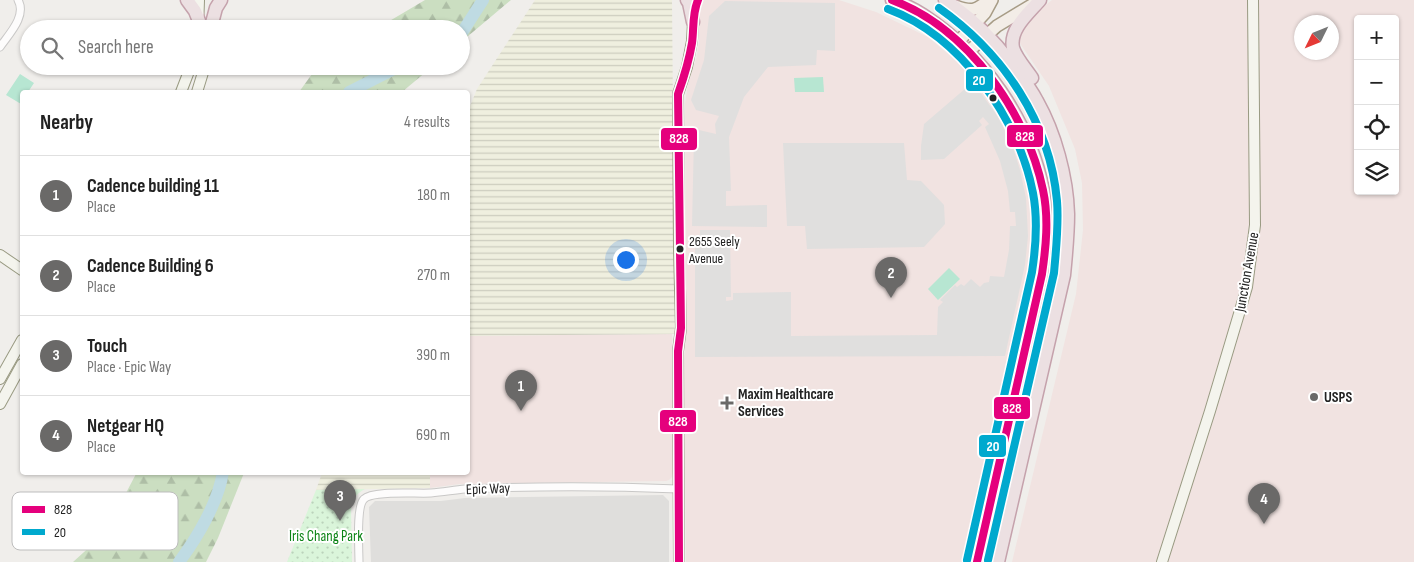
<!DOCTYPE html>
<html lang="en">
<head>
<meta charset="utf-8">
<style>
	:root { --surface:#fff; --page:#f6f6f6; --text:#222; --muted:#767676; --line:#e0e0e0; --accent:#6a6968 }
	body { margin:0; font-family:"Sofia Sans Condensed",sans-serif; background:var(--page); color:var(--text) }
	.controls { position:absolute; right:15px; top:15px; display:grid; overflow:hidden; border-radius:5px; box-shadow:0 1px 4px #0004 }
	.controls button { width:45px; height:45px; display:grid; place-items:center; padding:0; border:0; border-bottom:1px solid var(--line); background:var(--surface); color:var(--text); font:25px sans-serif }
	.compass { position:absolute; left:1294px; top:15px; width:45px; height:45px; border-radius:50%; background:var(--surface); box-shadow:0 1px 4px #0004; rotate:227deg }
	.you { position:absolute; left:625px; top:259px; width:18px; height:18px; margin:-12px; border:4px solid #fff; border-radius:50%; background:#1a73e8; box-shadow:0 0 0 8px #1a73e833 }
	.badge { display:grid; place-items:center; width:32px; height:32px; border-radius:50%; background:var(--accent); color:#fff; font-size:16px; font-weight:700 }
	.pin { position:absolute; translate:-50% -41px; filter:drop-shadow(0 1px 2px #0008) }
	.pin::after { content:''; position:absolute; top:26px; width:18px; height:15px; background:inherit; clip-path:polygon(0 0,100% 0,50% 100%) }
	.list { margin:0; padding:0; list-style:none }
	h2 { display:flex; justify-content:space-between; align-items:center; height:65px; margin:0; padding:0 20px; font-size:21px }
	h2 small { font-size:16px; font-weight:400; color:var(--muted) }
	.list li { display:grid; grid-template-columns:32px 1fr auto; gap:15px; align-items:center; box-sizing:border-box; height:80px; padding:0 20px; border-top:1px solid var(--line) }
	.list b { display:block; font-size:19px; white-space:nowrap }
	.list p { margin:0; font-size:16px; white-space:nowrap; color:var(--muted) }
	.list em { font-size:16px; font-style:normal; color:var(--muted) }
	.icon { flex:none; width:28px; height:28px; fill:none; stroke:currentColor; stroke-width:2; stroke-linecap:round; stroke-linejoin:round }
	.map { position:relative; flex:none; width:1414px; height:562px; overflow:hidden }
	.search { position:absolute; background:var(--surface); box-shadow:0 1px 4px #0004; left:20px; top:20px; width:450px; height:55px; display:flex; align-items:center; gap:12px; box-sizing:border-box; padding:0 18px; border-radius:28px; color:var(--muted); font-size:19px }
	.panel { position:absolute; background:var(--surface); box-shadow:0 1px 4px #0004; left:20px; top:90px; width:450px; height:385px; border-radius:5px }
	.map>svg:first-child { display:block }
	.residential { fill:#dfdedc }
	.commercial { fill:#f1e3e1; fill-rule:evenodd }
	.farmland { fill:url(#farmland-rules) }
	.forest { fill:url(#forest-firs) }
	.park { fill:url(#park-dots) }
	.pitch { fill:#b7e6d2 }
	.parking { fill:#e0dfde }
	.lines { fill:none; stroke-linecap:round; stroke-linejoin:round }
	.river { stroke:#bfdbe3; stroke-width:12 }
	.street-casing { stroke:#c9c8c7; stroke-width:9 }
	.secondary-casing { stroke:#999a82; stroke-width:12 }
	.primary-casing { stroke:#a79c86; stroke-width:14 }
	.highway-casing { stroke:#c5a2ac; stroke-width:15 }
	.street { stroke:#fdfcfc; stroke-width:7 }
	.secondary { stroke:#f4f4ed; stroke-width:10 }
	.primary { stroke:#f3ede7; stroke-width:11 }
	.highway { stroke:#ece0e2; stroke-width:12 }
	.bus-1-casing { stroke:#fff; stroke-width:11 }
	.bus-2-casing { stroke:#fff; stroke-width:11 }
	.bus-1 { stroke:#e5007d; stroke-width:8 }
	.bus-2 { stroke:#00a9ce; stroke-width:8 }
	.bus-dot { fill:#222; stroke:#fff; stroke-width:2 }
	.poi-dot { fill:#6a6968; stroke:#fff; stroke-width:2 }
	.labels { text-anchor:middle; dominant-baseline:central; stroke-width:4; stroke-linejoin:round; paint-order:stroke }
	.bus-label { font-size:14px; fill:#222; stroke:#fff; text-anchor:start }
	.street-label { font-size:15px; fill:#222; stroke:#fff }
	.poi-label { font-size:15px; font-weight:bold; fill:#222; stroke:#fff; text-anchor:start }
	.park-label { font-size:15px; fill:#0c8416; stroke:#fff }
	.key { fill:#fff; stroke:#bdbdbd; stroke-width:1 }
	.key-label { font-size:14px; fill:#222 }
	.line-badge { stroke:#fff; stroke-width:2 }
	.badge-label { font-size:14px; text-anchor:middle; font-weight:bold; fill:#fff }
</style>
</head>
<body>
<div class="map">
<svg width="1414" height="562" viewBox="0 0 1414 562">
	<defs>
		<pattern id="farmland-rules" width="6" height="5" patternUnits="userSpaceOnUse" patternTransform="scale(1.25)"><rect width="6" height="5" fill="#efefdf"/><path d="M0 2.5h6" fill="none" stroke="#cdcdbf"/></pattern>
		<pattern id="forest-firs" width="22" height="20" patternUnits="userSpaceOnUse" patternTransform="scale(1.25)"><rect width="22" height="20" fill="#cbdec1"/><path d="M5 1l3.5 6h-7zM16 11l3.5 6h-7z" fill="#aebea6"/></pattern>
		<pattern id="park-dots" width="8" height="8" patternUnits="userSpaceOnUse" patternTransform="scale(1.25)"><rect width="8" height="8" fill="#daf5da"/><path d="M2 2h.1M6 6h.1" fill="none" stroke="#bbd2bb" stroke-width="1.8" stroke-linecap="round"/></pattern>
	</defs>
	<rect width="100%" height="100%" fill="#f0eeeb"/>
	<path class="residential" d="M663 495 669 501V562H371L369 507 375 501H441L465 498Z"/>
	<g class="commercial">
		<path d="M703 0H839L876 12 928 37 972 74 1000 110 1024 161 1035 226 1024 309 963 562H686L684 360 686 334 685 103 688 84 696 59 699 43V12L700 4Z"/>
		<path d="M1052 0H1414V562H1012L1076 294 1083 230 1082 183 1075 149 1049 86 1019 42 1022 24ZM1358 19H1395V191H1358ZM1302 22H1332V52H1302Z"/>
		<path d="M672 334 673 473 672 477 669 480 666 481 460 484 430 488V473L468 472V336Z"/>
	</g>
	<g class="farmland">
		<path d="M535 0H672L675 334 468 336V111L477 89Z"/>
		<path d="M322 473H430V488L316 490Z"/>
	</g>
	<g class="forest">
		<path d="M425 0H511L461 42V29H376Z"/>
		<path d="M322 66H433L402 92H299L312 74Z"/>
		<path d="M137 472 244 473 218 538 206 562H73L105 533Z"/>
	</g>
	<path class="park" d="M365 489C356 494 353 498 351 508L352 562H287L316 490Z"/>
	<g class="pitch">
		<path d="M20 74 34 83 28 92H22V101L21 104 6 95Z"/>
		<path d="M823 77 824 92H795L794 78Z"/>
		<path d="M949 268 960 279 938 300 928 289Z"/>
	</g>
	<g class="parking">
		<path d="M725 1 835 3V51L817 50 816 65 768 67 744 97 729 137 731 191H726V206L767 205V227L692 226 694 136 699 130 716 134 715 124 719 116 696 110 691 100 704 60 709 16Z"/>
		<path d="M973 82 998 117 1012 145 1020 170 1026 198 1028 236 1025 265 1005 356 695 357V237H700V230H730L731 297H726V301L733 300V293L791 292V336L937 335 938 307 943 302 940 300 955 285 957 287 961 284 964 286 971 279 980 287 984 283 989 282 990 276 1004 277 1009 250 1010 226H1016L1015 212H1010L1008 191 1000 161 985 127 989 124 983 117 979 121 982 125 944 159 921 160V146L924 124Z"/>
		<path d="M783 143H904L907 180 921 181 944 205 945 224 924 247 807 249 805 226H787Z"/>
	</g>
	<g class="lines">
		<g class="river">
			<path d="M461 34 483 0"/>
			<path d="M349 92 400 66"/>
			<path d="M179 562C197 538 218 503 223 472"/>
		</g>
		<defs>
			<g id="street">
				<path d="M0 47C9 34 27 16 18 0"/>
				<path d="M359 562C359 549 356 506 364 499 373 490 417 494 431 493 443 492 454 490 465 489 536 486 607 486 678 489"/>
			</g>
			<g id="secondary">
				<path d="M198 29 199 0"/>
				<path d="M181 92 191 66"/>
				<path d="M197 92 205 66"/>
				<path d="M0 255 22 270"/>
				<path d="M0 379 22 340"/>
				<path d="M0 404 22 364"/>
				<path d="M679 562 678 351 681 328 679 249 678 94 687 67 692 41 693 22"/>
				<path d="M1162 562 1210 411 1247 287 1255 225 1253 0"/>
			</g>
			<g id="primary">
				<path d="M955 6C972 12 975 11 989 0"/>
				<path d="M958 42 985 13 992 0"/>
				<path d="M968 52 997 26 1035 3"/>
			</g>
			<g id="highway">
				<path d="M187 0 195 11 199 21"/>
				<path d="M687 0 689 3 693 22"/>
				<path d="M892 0C903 4 914 9 923 15 983 54 1029 120 1043 190 1048 217 1046 246 1042 274L977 562"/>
				<path d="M945 0C972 18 992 38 1011 63 1020 75 1030 87 1037 101 1055 133 1067 177 1068 214 1068 235 1066 255 1064 275L998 562"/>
				<path d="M212 23 216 8 221 0"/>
				<path d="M1032 78C1026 69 1016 58 1013 48 1009 29 1029 13 1040 0"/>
			</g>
		</defs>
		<use href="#street" class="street-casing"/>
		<use href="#secondary" class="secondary-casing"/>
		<use href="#primary" class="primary-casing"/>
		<use href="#highway" class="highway-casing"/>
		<use href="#street" class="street"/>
		<use href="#secondary" class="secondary"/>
		<use href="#primary" class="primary"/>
		<use href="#highway" class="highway"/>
		<defs>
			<g id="bus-1">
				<path d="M892 0C968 28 1027 113 1043 190 1049 218 1046 247 1042 274L977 562"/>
				<path d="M679 562 678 351 681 328 678 94C684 77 689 61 692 43 694 29 692 14 698 0"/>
			</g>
			<g id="bus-2">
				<path d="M939 8C1003 53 1050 122 1057 201 1059 225 1056 249 1054 273L988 560"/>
				<path d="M888 9C961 36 1019 119 1033 193 1038 219 1036 246 1032 272L967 560"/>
			</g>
		</defs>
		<use href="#bus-1" class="bus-1-casing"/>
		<use href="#bus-2" class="bus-2-casing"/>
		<use href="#bus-1" class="bus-1"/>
		<use href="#bus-2" class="bus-2"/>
	</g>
	<g class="bus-dot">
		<circle cx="993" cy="98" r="4.5"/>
		<circle cx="680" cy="249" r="4.5"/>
	</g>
	<g class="poi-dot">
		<circle cx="1314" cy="397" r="5"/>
		<path d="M724.5 395.5h5v5h5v5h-5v5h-5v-5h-5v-5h5z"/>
	</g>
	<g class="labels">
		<g class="bus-label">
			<text x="689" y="241">2655 Seely<tspan x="689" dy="17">Avenue</tspan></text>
		</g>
		<g class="street-label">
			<text transform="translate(1247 272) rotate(-80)">Junction Avenue</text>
			<text transform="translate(488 489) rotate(-2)">Epic Way</text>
		</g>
		<g class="poi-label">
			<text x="738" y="394">Maxim Healthcare<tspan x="738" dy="17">Services</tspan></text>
			<text x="1324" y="397">USPS</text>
		</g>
		<g class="park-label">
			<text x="326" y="536">Iris Chang Park</text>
		</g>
	</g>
	<rect x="12" y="492" width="166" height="58" rx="8" class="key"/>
	<rect x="22" y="506" width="23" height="7" fill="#e5007d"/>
	<rect x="22" y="529" width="23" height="6" fill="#00a9ce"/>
	<g class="key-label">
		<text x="54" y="514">828</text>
		<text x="54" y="537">20</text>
	</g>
	<g class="line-badge">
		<rect x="965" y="68" width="29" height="24" rx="5" fill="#00a9ce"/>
		<rect x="1006" y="124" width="38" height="24" rx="5" fill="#e5007d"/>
		<rect x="660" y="127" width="38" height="24" rx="5" fill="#e5007d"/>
		<rect x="993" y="396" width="38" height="24" rx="5" fill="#e5007d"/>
		<rect x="659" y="409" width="38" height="24" rx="5" fill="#e5007d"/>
		<rect x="978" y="434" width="29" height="24" rx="5" fill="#00a9ce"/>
	</g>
	<g class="badge-label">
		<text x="979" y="85">20</text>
		<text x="1025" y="141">828</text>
		<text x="679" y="143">828</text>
		<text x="1012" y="413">828</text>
		<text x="678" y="426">828</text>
		<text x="993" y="451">20</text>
	</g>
</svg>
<div class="controls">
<button>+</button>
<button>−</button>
<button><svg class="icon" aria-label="locate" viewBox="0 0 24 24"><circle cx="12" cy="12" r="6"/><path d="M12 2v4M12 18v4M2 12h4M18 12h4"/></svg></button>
<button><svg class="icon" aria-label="layers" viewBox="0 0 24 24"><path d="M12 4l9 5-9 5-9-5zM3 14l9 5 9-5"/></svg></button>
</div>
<svg class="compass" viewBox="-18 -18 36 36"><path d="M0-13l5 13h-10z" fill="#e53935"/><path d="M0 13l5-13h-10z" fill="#767676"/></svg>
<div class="you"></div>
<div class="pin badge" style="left:521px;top:411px">1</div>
<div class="pin badge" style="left:891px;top:298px">2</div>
<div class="pin badge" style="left:340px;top:521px">3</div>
<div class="pin badge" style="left:1264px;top:524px">4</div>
<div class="search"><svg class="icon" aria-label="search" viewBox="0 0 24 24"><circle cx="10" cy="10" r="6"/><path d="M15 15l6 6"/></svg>Search here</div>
<section class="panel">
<h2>Nearby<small>4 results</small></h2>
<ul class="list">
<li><span class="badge">1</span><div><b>Cadence building 11</b><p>Place</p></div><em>180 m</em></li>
<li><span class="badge">2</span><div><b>Cadence Building 6</b><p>Place</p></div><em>270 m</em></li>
<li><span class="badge">3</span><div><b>Touch</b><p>Place · Epic Way</p></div><em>390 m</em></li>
<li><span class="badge">4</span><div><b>Netgear HQ</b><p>Place</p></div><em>690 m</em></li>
</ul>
</section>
</div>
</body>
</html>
